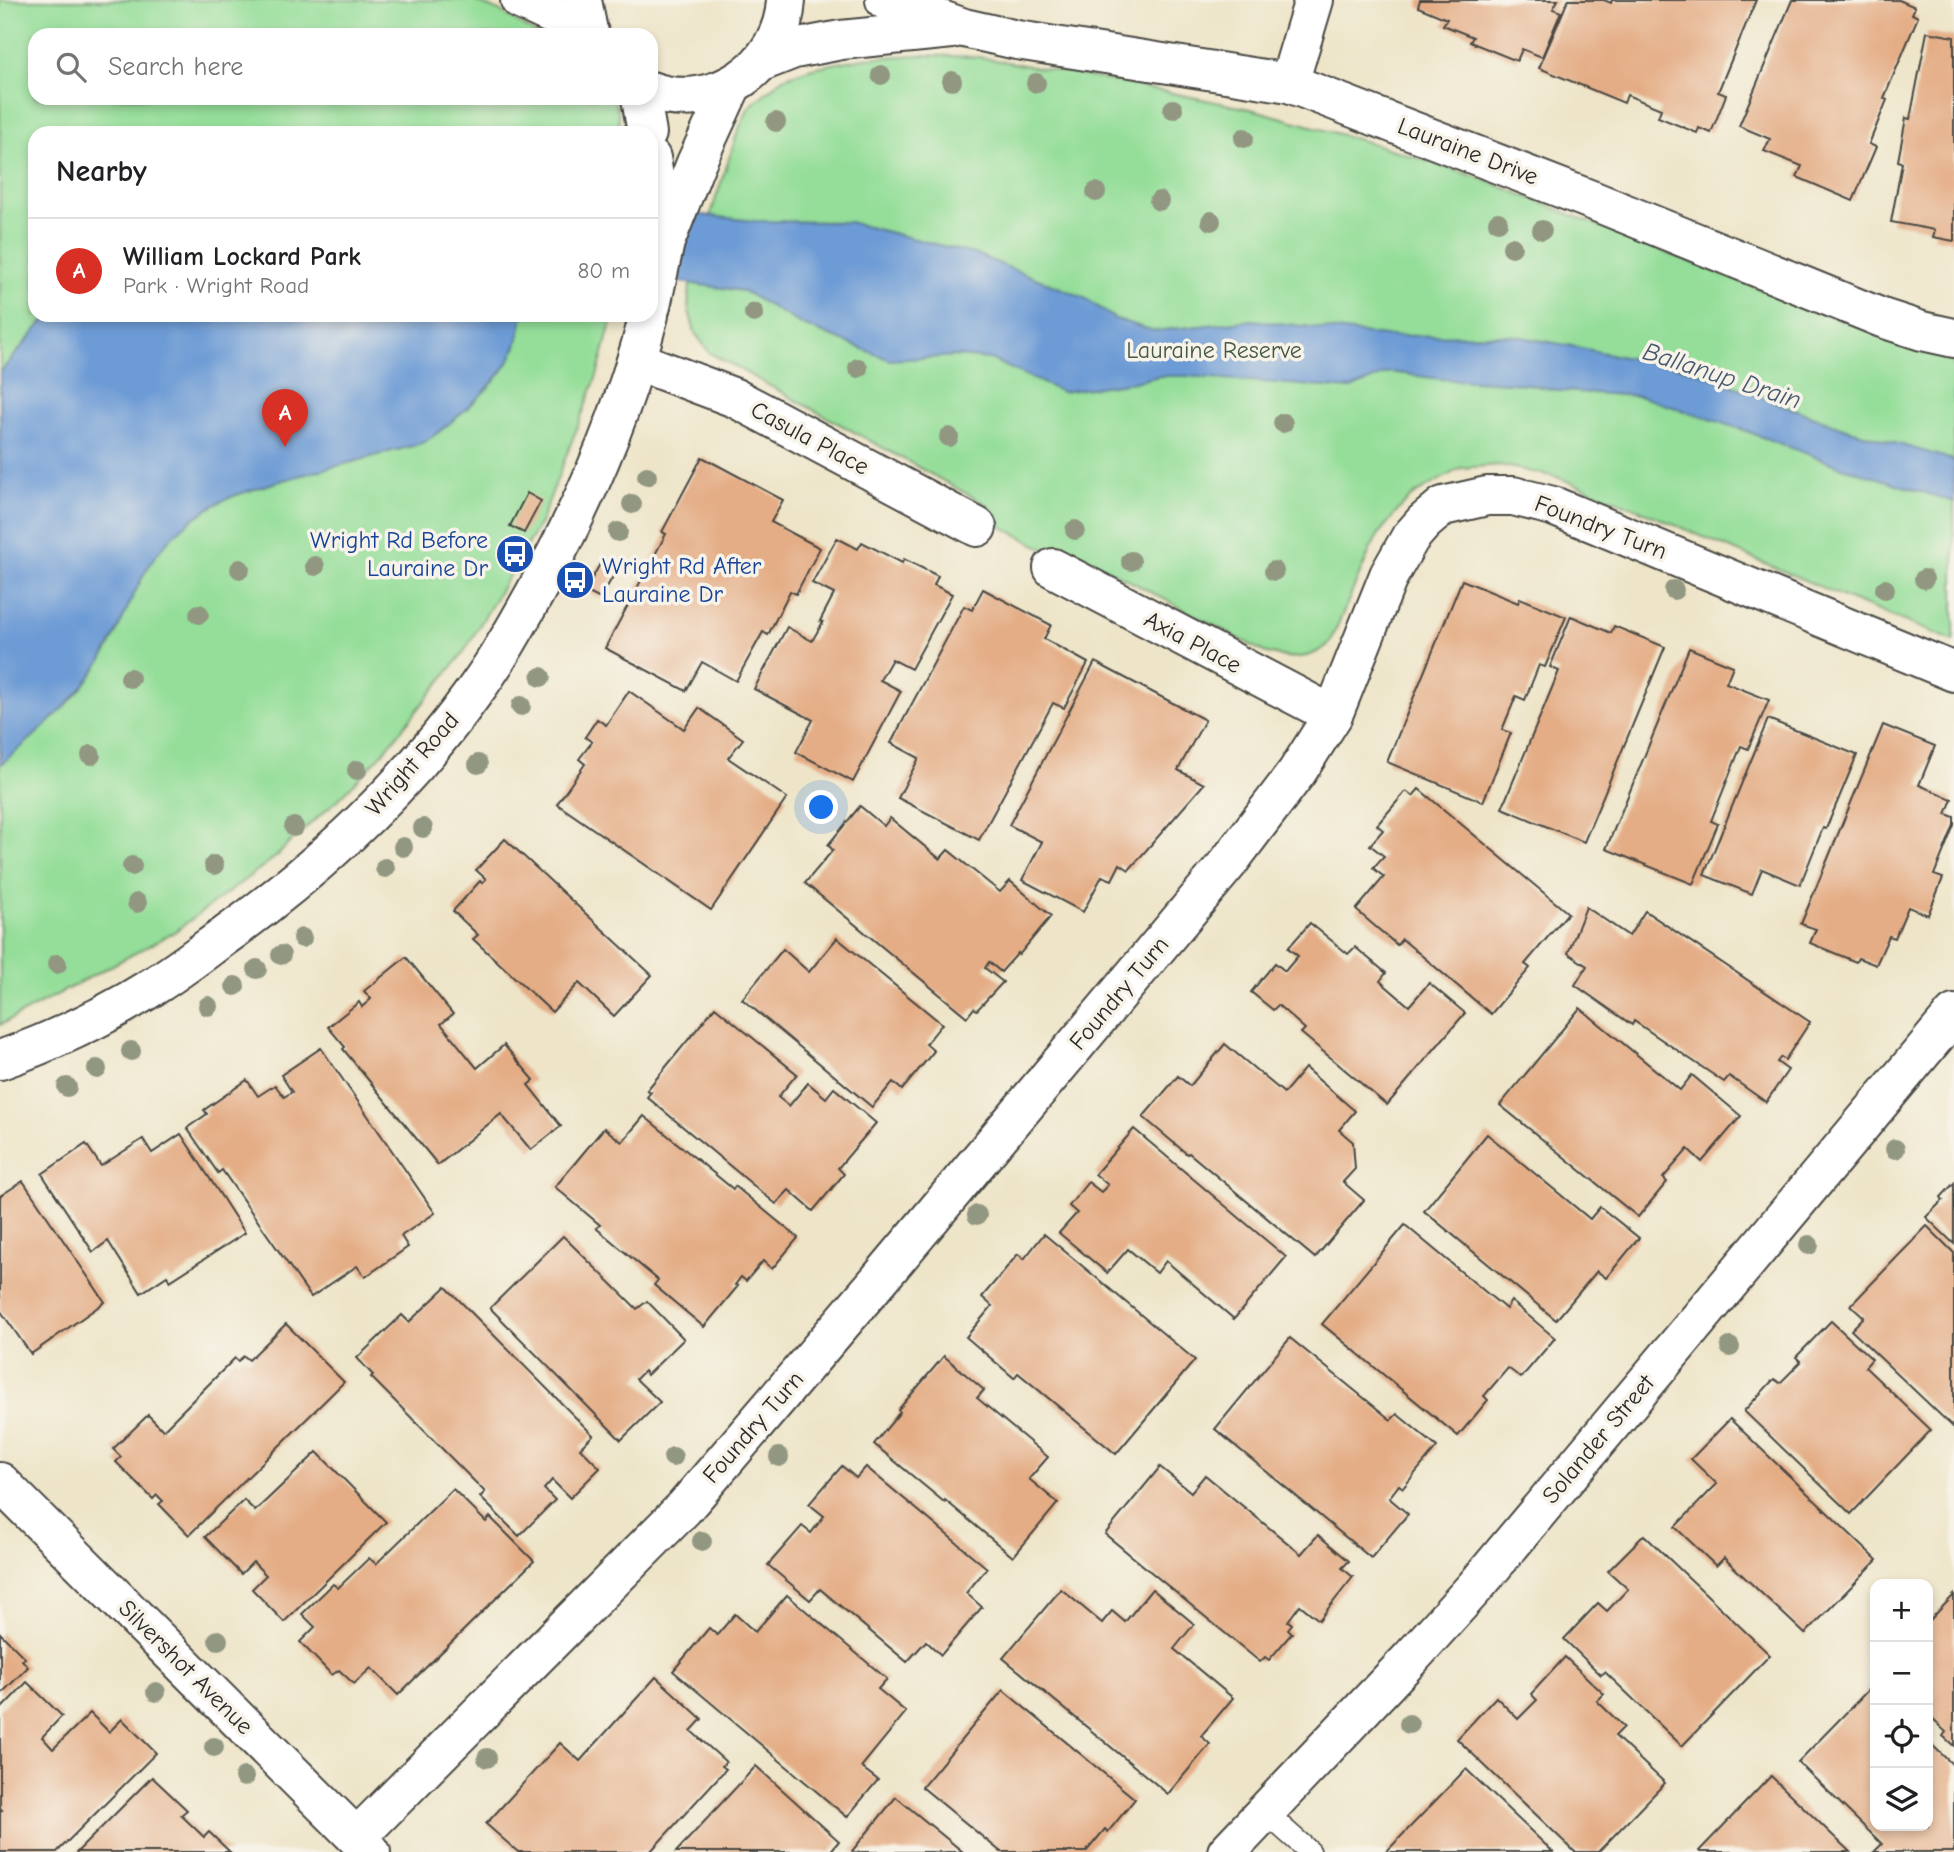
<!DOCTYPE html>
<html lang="en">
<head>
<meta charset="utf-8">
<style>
	:root { --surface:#fff; --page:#f6f6f6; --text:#202124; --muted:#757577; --line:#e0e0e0; --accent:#d93025 }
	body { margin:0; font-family:"Comic Neue",sans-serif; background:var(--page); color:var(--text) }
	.controls { position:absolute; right:21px; bottom:21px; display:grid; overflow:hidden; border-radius:14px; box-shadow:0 4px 10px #0003 }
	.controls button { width:63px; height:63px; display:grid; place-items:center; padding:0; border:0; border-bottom:2px solid var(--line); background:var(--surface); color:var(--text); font:35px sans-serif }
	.you { position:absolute; left:822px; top:808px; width:24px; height:24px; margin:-18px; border:5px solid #fff; border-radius:50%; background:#1a73e8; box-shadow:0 0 0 10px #1a73e833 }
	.badge { display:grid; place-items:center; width:46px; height:46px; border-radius:50%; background:var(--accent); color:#fff; font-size:23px; font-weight:700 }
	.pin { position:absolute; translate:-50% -58px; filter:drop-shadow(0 2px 4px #0008) }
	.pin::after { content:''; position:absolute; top:37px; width:24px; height:21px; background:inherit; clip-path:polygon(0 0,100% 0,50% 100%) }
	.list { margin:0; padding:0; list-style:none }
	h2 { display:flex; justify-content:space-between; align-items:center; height:91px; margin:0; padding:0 28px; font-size:30px }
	h2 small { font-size:23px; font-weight:400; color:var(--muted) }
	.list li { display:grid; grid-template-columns:46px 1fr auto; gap:21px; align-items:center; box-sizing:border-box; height:105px; padding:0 28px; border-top:2px solid var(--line) }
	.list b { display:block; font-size:26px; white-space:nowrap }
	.list p { margin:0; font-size:23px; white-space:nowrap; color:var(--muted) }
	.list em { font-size:23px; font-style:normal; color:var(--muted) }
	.icon { flex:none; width:38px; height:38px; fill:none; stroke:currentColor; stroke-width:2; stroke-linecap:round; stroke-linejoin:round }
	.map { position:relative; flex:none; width:1954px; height:1852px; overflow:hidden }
	.search { position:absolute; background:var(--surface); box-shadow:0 4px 10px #0003; left:28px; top:28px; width:630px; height:77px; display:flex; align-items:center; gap:18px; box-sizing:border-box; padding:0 24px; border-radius:21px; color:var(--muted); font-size:26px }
	.panel { position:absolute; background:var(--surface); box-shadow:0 4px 10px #0003; left:28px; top:126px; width:630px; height:196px; border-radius:21px }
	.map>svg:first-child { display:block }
	.green { fill:#94de99; stroke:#608462; stroke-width:2 }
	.water { fill:#6d9bd5; stroke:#4c6380; stroke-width:2 }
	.building { fill:#e4ad86 }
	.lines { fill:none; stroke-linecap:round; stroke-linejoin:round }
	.service-casing { stroke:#484743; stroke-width:24 }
	.minor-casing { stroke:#484743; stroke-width:42 }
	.tertiary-casing { stroke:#484743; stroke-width:42 }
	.service { stroke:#fff; stroke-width:21 }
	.minor { stroke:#fff; stroke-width:38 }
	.tertiary { stroke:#fff; stroke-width:38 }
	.tree { fill:#919781 }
	.labels { text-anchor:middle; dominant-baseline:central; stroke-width:7; stroke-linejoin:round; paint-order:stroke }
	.street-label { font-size:24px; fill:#2b2b2b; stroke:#f7f3e8 }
	.park-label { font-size:24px; fill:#455846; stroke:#f7f3e8 }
	.transit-label { font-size:24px; fill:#164399; stroke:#f7f3e8; text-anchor:end }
	.water-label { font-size:26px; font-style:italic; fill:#45586f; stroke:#f7f3e8 }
</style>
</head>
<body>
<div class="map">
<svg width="1954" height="1852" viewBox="0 0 1954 1852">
	<rect width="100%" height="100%" fill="#f7f3e8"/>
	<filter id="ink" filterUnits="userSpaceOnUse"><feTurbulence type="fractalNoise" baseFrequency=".0143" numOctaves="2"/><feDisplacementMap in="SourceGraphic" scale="14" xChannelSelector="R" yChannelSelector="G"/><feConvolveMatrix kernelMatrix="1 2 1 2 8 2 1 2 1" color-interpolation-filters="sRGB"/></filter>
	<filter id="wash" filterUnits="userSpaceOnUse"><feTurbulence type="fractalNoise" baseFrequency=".00686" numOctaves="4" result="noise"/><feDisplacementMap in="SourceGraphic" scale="28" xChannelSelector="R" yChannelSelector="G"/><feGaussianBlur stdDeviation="1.57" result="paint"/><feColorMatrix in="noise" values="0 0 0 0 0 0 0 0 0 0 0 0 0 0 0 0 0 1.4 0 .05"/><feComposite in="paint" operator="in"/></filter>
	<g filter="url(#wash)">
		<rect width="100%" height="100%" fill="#eee5c9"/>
		<g class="green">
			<path d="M0 0H472L499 11 538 35H35V98H613L618 110 620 133H35V315H613L598 373 541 521 464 652 383 753 343 795 292 840 277 856 173 933 0 1025Z"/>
			<path d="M920 55 979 57 1113 81 1255 110 1381 146 1482 179 1664 252 1954 363V641L1851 600 1640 510 1557 477 1499 465 1461 468 1415 494 1402 506 1380 532 1371 548 1330 643C1310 661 1289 660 1264 652L1064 546 1058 556 983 517 989 506 710 353 695 333 688 307 690 286 712 210 738 131 749 107 783 78 812 68 864 58Z"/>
		</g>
		<g class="water">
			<path d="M651 209 754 221 849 222 978 255 1085 298 1115 319 1154 331 1253 320 1385 336 1510 335 1572 346 1623 357 1664 363 1700 373 1843 428 1954 460V502L1839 466 1741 429 1639 396 1561 391 1526 384 1440 379 1390 372 1351 389 1186 376H1159L1134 382 1062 392 990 359 957 356 890 360 803 325 743 291 651 278Z"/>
			<path d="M49 315H523C518 352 509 366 483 393 469 407 442 431 426 441 414 447 398 449 385 453 341 466 295 475 252 490 242 493 231 496 222 501 184 521 156 547 138 586 125 612 116 638 100 663 74 703 36 735 0 765V372Z"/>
		</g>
		<g id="blocks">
			<g class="building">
				<path d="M1420 0H1558L1553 9 1561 12 1542 57 1522 49 1517 61 1470 42 1473 37 1443 25 1447 19 1418 7Z"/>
				<path d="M1568 0H1604L1611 3 1612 0H1756L1718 92 1726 95 1711 133 1699 128 1697 133 1658 117 1661 109 1627 95 1624 103 1539 68Z"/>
				<path d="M1792 0H1899L1915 7 1912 14 1918 17 1884 98 1887 100 1869 144 1876 147 1853 201 1797 177 1802 166 1764 151 1770 139 1739 126Z"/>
				<path d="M1927 32 1954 37V241L1933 237 1935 230 1891 222 1902 163 1898 161 1906 118 1910 119Z"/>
				<path d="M702 457 783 500 771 522 820 548 796 594 790 591 768 635 763 632 736 681 702 662 686 691 605 648 666 534 662 532Z"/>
				<path d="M527 493 541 501 524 533 510 526Z"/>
				<path d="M837 538 858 549 862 542 902 563 904 559 938 576 934 585 952 594 911 669 892 659 880 680 901 691 853 782 796 752 813 720 754 689 787 627 812 641 823 622 820 621 834 594 812 583Z"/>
				<path d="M600 564 615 573 600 599 585 591Z"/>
				<path d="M1462 580 1518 603 1520 598 1566 617 1545 667 1539 665 1525 700 1516 696 1502 730 1511 733 1483 802 1387 762Z"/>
				<path d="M983 589 1051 625 1044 639 1088 663 1064 708 1053 703 979 840 898 798 919 758 891 743 964 606 972 610Z"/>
				<path d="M1571 616 1611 633 1614 626 1665 647 1584 842 1502 808 1559 671 1550 667Z"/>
				<path d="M1689 648 1733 666 1726 683 1769 700 1748 749 1741 746 1711 821 1718 824 1693 884 1606 849Z"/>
				<path d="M1095 662 1205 720 1178 770 1204 784 1129 870 1120 864 1112 880 1102 876 1083 912 1022 880 1042 842 1009 825Z"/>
				<path d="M629 691 684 729 699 708 743 739 728 758 787 798 711 910 557 804 585 764 579 759 592 742 585 737 597 719 606 725Z"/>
				<path d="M1768 719 1857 755 1826 829 1823 828 1800 885 1762 869 1752 894 1704 875Z"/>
				<path d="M1883 725 1935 746 1919 785 1952 799 1946 814 1954 817V825L1934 875 1943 878 1928 915 1908 907 1895 938 1889 936 1876 965 1858 958 1856 962 1810 943 1816 929 1801 924Z"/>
				<path d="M1419 789 1568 913 1525 964 1530 968 1491 1014 1402 939 1397 945 1356 910 1384 877 1373 868 1384 856 1370 845 1383 830 1377 825 1406 791 1413 796Z"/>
				<path d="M860 806 884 826 890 818 940 859 948 850 1000 892 1010 881 1051 916 1019 955 1018 953 1001 972 989 962 985 968 1003 982 977 1010 974 1008 967 1017 805 883 833 850 828 845Z"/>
				<path d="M505 839 652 975 614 1016 579 983 552 1012 473 939 478 935 453 911 480 881 482 883 486 879 476 870Z"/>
				<path d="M1586 907 1629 936 1645 911 1810 1022 1785 1060 1781 1057 1777 1062 1788 1070 1766 1102 1729 1076 1724 1082 1634 1021 1632 1025 1575 985 1587 966 1568 953Z"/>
				<path d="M1310 923 1348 954 1355 947 1386 973 1380 981 1409 1006 1429 983 1465 1013 1387 1105 1301 1033 1305 1029 1278 1005 1273 1010 1251 992 1275 963 1285 971 1298 956 1288 948Z"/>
				<path d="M837 938 942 1024 926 1044 934 1051 902 1090 893 1082 872 1107 742 999 783 949 809 972Z"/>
				<path d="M406 957 453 1014 441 1024 477 1068 504 1045 534 1080 528 1085 561 1126 531 1150 501 1114 438 1165 343 1049 345 1047 328 1027 359 1002 362 1007 371 999 364 991Z"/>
				<path d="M715 1007 797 1074 778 1097 789 1106 808 1083 826 1098 834 1088 876 1123 838 1168 844 1174 813 1211 789 1190 776 1204 647 1097 651 1092 647 1090Z"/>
				<path d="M1580 1008 1680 1090 1692 1075 1741 1116 1702 1162 1688 1149 1663 1178 1667 1182 1638 1217 1500 1105Z"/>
				<path d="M1225 1044 1284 1093 1305 1068 1355 1111 1339 1130 1353 1142 1355 1169 1343 1182 1364 1200 1315 1258 1189 1153 1187 1154 1143 1117 1178 1076 1190 1086Z"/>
				<path d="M321 1048 435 1213 401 1236 408 1247 365 1277 357 1266 311 1297 222 1170 218 1173 187 1128 207 1114 204 1110 247 1080 258 1096 275 1085 284 1097 292 1092 281 1075Z"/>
				<path d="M644 1116 733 1189 735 1186 798 1238 772 1269 763 1261 746 1281 741 1277 735 1285 738 1286 704 1327 654 1285 658 1280 596 1228 600 1225 555 1187 604 1128 622 1142Z"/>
				<path d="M1134 1129 1286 1257 1234 1319 1166 1261 1157 1273 1128 1249 1107 1273 1059 1233 1077 1213 1069 1206 1088 1182 1101 1192 1108 1185 1095 1174Z"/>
				<path d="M181 1134 245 1233 170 1281 167 1276 141 1293 108 1241 93 1252 42 1174 86 1144 101 1166 143 1139 152 1153Z"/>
				<path d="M1487 1134 1590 1219 1600 1207 1639 1238 1606 1278 1597 1271 1556 1320 1424 1211Z"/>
				<path d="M23 1181 105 1302 31 1354 0 1310V1196Z"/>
				<path d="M1954 1183V1244L1926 1217 1943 1200 1941 1197Z"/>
				<path d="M1405 1225 1506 1309 1511 1301 1555 1338 1521 1378 1508 1368 1484 1396 1488 1400 1458 1436 1322 1324Z"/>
				<path d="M1927 1226 1954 1253V1428L1851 1330 1864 1317 1851 1305Z"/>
				<path d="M1044 1234 1195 1360 1116 1454 1018 1373 1014 1378 966 1337 992 1306 982 1297 1018 1254 1024 1259Z"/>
				<path d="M563 1236 637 1309 647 1301 684 1339 647 1375 644 1371 636 1379 660 1402 621 1440 490 1308Z"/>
				<path d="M446 1287 593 1435 580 1448 600 1468 570 1498 552 1480 544 1489 555 1500 519 1536 480 1497 485 1492 371 1377 373 1375 357 1358 402 1315 409 1322Z"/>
				<path d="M1831 1321 1872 1359 1865 1367 1931 1430 1851 1514 1744 1411 1774 1379 1780 1383 1801 1362 1796 1357Z"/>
				<path d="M286 1324 344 1382 189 1535 159 1504 163 1501 157 1495 153 1499 116 1462 121 1457 113 1449 148 1415 163 1430 235 1358 238 1361 244 1356 249 1360Z"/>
				<path d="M1290 1338 1391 1420 1397 1414 1437 1447 1403 1488 1399 1485 1389 1498 1408 1514 1371 1558 1215 1429Z"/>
				<path d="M944 1356 984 1390 977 1398 1048 1457 1029 1479 1058 1503 1013 1557 945 1500 944 1502 874 1444 900 1412 898 1410Z"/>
				<path d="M1730 1419 1877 1560 1805 1634 1724 1558 1716 1566 1675 1527 1717 1484 1691 1459Z"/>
				<path d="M317 1452 386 1522 284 1622 252 1589 266 1575 253 1562 241 1574 205 1537 244 1500 255 1511Z"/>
				<path d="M842 1466 856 1478 866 1467 987 1568 966 1593 982 1607 941 1655 926 1641 907 1662 820 1589 810 1600 768 1565 802 1526 811 1533 824 1516 809 1504Z"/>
				<path d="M1160 1467 1191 1492 1205 1475 1301 1554 1318 1535 1349 1561 1342 1568 1353 1577 1319 1620 1300 1605 1288 1621 1292 1624 1288 1629 1292 1633 1269 1660 1265 1657 1260 1662 1105 1534Z"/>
				<path d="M453 1489 486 1522 490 1517 534 1561 398 1695 371 1668 354 1684 339 1670 332 1675 300 1642 315 1627 302 1614 333 1584 338 1588 369 1558 376 1564Z"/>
				<path d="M1644 1535 1770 1655 1682 1746 1605 1672 1601 1675 1564 1639 1598 1603 1607 1611 1628 1589 1608 1571Z"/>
				<path d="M1061 1589 1102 1623 1112 1611 1125 1622 1152 1589 1194 1624 1174 1649 1233 1698 1201 1736 1210 1744 1168 1794 1003 1658Z"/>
				<path d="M787 1595 887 1679 878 1689 906 1712 861 1767 878 1780 847 1817 673 1671 709 1628 717 1635 735 1614 755 1632Z"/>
				<path d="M1954 1595V1746L1943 1736 1946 1732 1928 1715V1622Z"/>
				<path d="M0 1633 25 1658 22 1660 28 1667 0 1695Z"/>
				<path d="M1565 1657 1604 1694 1597 1701 1624 1727 1615 1736 1665 1783 1598 1852H1575L1457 1739 1496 1697 1518 1719 1537 1700 1531 1694Z"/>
				<path d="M656 1677 702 1719 691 1731 726 1762 722 1766 726 1769 650 1852H518L486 1824 560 1743 580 1761Z"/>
				<path d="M27 1682 62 1716 42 1737 53 1749 90 1713 109 1732 122 1719 156 1753 57 1852H0V1811L2 1810 0 1808V1710Z"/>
				<path d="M1872 1686 1875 1690V1826H1928V1741L1954 1766V1852H1874L1882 1844 1798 1762Z"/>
				<path d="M1003 1690 1135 1799 1108 1832 1105 1829 1086 1852H1001L922 1787Z"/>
				<path d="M756 1766 839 1841 830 1852H676Z"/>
				<path d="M1466 1769 1553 1852H1386Z"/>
				<path d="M1771 1776 1850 1852H1700L1699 1851Z"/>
				<path d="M152 1777 187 1810 181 1815 204 1837 209 1832 230 1852H77Z"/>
				<path d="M896 1797 963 1852H854L852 1851Z"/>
			</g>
		</g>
	</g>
	<g filter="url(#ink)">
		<use href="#blocks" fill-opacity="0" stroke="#484743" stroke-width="2"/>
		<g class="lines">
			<defs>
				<path id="service" d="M1266 1813 1310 1852"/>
				<g id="minor">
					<path d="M520 0 588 31"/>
					<path d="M885 0 964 28 1017 40 1289 83 1594 201 1882 318 1922 331 1954 338"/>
					<path d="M761 62 794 49 841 40 952 29"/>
					<path d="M1289 83 1314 0"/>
					<path d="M637 361 735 398 977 527"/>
					<path d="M1053 568 1333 715"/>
					<path d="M357 1837 684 1508 883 1275 1228 863 1297 772 1333 715 1389 575 1410 538 1424 522 1443 506 1487 496H1513L1553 506 1954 672"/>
					<path d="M1227 1852 1410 1659 1476 1586 1954 1014"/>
				</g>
				<g id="tertiary">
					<path d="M582 0 588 31 590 35"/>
					<path d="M651 91C714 114 783 66 786 0"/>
					<path d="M641 98 647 133"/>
					<path d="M651 158 664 240"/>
					<path d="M651 306 665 242 696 163 732 85"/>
					<path d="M0 1060C54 1041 108 1015 157 984 179 970 200 954 222 938 317 870 405 788 474 692 497 661 516 627 535 593 584 505 624 413 649 315"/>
					<path d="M0 1482 371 1852"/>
				</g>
			</defs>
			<use href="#service" class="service-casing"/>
			<use href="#minor" class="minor-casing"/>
			<use href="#tertiary" class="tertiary-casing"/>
			<use href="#service" class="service"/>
			<use href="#minor" class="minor"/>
			<use href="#tertiary" class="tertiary"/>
		</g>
		<g class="tree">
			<circle cx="881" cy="75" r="10"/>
			<circle cx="952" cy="81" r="10"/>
			<circle cx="1036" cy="83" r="10"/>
			<circle cx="1173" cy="109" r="10"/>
			<circle cx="776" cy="122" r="10"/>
			<circle cx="1244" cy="138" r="10"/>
			<circle cx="1096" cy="192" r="10"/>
			<circle cx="1159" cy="201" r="10"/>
			<circle cx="1211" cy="221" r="10"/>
			<circle cx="1498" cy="222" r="10"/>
			<circle cx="1542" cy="230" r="10"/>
			<circle cx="1512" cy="247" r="10"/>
			<circle cx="754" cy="313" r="10"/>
			<circle cx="858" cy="368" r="10"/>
			<circle cx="1283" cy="423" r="10"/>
			<circle cx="949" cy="437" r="10"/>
			<circle cx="647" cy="476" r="10"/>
			<circle cx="632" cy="504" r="10"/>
			<circle cx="1075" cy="530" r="10"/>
			<circle cx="618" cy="532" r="10"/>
			<circle cx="1131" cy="561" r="10"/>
			<circle cx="315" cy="566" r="10"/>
			<circle cx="240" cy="569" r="10"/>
			<circle cx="1274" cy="571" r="10"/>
			<circle cx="1924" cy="579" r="10"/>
			<circle cx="1885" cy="589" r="10"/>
			<circle cx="1674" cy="590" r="10"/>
			<circle cx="199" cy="614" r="10"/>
			<circle cx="541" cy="677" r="10"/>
			<circle cx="130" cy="678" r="10"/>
			<circle cx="521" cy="706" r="10"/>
			<circle cx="91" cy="755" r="10"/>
			<circle cx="478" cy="764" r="10"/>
			<circle cx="357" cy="770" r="10"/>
			<circle cx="294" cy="827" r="10"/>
			<circle cx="423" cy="828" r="10"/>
			<circle cx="403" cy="847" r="10"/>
			<circle cx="214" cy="865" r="10"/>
			<circle cx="132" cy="866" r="10"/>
			<circle cx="385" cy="868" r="10"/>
			<circle cx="137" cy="903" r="10"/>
			<circle cx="302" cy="938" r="10"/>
			<circle cx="281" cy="955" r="10"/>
			<circle cx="57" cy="964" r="10"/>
			<circle cx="257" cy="969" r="10"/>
			<circle cx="235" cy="986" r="10"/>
			<circle cx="208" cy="1006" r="10"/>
			<circle cx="131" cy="1051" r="10"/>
			<circle cx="97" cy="1069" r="10"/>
			<circle cx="67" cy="1087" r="10"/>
			<circle cx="1895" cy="1149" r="10"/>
			<circle cx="977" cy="1215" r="10"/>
			<circle cx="1809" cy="1245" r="10"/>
			<circle cx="1730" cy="1347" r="10"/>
			<circle cx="673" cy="1457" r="10"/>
			<circle cx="779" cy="1457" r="10"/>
			<circle cx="702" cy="1541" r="10"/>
			<circle cx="218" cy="1640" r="10"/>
			<circle cx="156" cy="1692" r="10"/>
			<circle cx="1409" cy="1724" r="10"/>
			<circle cx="214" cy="1747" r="10"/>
			<circle cx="487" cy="1758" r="10"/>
			<circle cx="244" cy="1777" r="10"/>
		</g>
	</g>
	<defs>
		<symbol id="bus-disc" viewBox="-11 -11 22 22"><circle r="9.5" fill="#1a4fb4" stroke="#f7f3e8"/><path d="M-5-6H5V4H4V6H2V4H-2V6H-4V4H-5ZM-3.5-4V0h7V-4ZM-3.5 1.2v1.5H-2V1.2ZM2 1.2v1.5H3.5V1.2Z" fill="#fff"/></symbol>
	</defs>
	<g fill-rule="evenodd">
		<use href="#bus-disc" x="493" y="532" width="44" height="44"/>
		<use href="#bus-disc" x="553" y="558" width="44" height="44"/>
	</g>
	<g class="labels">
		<g class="street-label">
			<text transform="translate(1468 151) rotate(21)">Lauraine Drive</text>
			<text transform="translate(810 438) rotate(28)">Casula Place</text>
			<text transform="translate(1601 527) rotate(21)">Foundry Turn</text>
			<text transform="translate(1193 642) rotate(28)">Axia Place</text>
			<text transform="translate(412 764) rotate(-49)">Wright Road</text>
			<text transform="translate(1119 993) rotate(-50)">Foundry Turn</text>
			<text transform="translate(753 1427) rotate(-49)">Foundry Turn</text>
			<text transform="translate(1598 1439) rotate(-50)">Solander Street</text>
			<text transform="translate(186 1667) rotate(45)">Silvershot Avenue</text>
		</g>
		<g class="park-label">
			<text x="1214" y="350">Lauraine Reserve</text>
		</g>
		<g class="transit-label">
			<text x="488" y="540">Wright Rd Before<tspan x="488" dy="28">Lauraine Dr</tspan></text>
			<text x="602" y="566" text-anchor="start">Wright Rd After<tspan x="602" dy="28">Lauraine Dr</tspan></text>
		</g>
		<g class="water-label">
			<text transform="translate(1722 376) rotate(18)">Ballanup Drain</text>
		</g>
	</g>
</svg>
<div class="controls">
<button>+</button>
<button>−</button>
<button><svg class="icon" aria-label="locate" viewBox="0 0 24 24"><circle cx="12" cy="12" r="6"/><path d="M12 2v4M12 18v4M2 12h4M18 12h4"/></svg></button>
<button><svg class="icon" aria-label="layers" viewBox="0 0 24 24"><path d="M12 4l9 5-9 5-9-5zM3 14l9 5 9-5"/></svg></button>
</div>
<div class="you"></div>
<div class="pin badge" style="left:285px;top:447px">A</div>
<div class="search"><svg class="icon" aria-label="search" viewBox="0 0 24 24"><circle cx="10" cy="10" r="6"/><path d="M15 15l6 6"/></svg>Search here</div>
<section class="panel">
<h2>Nearby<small></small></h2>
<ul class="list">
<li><span class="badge">A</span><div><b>William Lockard Park</b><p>Park · Wright Road</p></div><em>80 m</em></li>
</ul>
</section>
</div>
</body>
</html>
